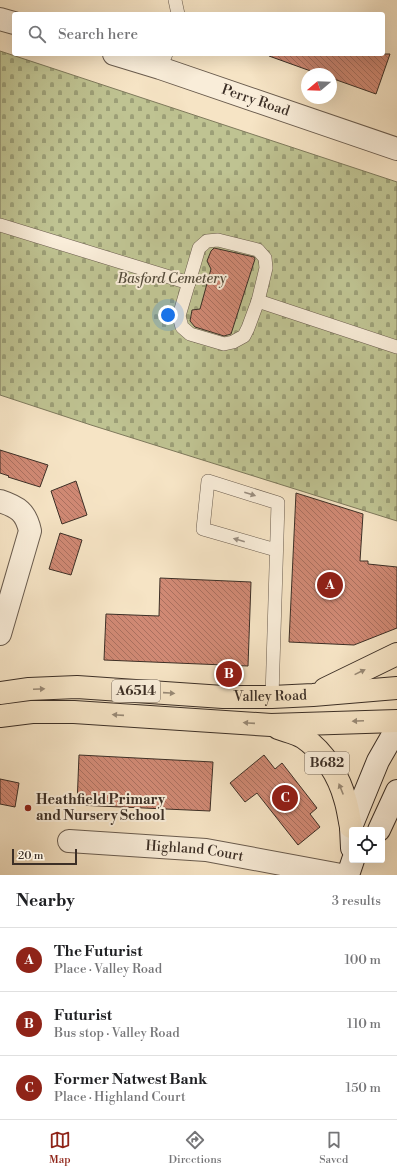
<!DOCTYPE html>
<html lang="en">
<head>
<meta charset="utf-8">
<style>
	:root { --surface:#fff; --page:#f2f2f2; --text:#202124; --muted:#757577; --line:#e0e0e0; --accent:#8f2418 }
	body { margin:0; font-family:"Libre Bodoni",serif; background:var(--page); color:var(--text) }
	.controls { position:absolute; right:12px; bottom:12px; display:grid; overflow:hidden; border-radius:4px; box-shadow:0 4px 16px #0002 }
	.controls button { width:36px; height:36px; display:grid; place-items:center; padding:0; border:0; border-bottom:1px solid var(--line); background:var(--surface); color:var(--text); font:20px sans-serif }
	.compass { position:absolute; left:301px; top:68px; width:36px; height:36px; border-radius:50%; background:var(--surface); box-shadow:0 4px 16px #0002; rotate:251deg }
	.scale { position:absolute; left:12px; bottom:10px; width:65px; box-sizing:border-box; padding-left:4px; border:2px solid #3c2f26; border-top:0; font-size:11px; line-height:14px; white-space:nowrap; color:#3c2f26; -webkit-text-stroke:3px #f9edd9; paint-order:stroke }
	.you { position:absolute; left:168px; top:315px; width:14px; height:14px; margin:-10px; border:3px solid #fff; border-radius:50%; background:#1a73e8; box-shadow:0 0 0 6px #1a73e833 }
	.badge { display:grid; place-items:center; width:26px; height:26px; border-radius:50%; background:var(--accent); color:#fff; font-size:13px; font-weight:700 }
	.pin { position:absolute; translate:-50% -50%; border:2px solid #fff; box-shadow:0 1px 4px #0006 }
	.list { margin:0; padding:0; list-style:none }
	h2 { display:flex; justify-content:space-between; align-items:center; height:52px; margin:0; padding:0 16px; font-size:17px }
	h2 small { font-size:13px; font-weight:400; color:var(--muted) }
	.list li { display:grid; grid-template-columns:26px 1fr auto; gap:12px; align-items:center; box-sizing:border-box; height:64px; padding:0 16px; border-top:1px solid var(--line) }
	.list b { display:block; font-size:15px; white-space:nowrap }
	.list p { margin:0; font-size:13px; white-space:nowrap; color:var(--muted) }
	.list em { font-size:13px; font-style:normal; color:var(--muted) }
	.icon { flex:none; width:22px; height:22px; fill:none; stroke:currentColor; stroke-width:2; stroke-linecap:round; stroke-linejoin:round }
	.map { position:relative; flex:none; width:397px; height:875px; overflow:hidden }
	.search { position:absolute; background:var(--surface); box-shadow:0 4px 16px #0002; left:12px; right:12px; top:12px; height:44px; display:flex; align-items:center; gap:10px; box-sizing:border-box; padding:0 14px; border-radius:4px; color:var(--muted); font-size:15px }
	.sheet { height:244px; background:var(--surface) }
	nav { display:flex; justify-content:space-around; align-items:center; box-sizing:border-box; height:56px; border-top:1px solid var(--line); background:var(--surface); font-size:11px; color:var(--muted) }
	nav a { display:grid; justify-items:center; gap:2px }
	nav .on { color:var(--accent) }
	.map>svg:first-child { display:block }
	.cemetery { fill:url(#cemetery-stones); stroke:#7e795c }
	.building { fill:url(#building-back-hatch); stroke:#3c2f26 }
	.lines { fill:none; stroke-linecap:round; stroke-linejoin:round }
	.service-casing { stroke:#6a5c4e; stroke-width:14 }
	.minor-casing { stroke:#6a5c4e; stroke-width:24 }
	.tertiary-casing { stroke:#6a5c4e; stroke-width:24 }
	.secondary-casing { stroke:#3c2f26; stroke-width:24 }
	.trunk-casing { stroke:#3c2f26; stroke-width:24 }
	.service { stroke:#f9edd9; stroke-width:13 }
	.minor { stroke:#f9edd9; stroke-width:22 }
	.tertiary { stroke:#f9edd9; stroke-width:22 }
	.secondary { stroke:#f9edd9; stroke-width:22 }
	.trunk { stroke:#f6e4c5; stroke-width:22 }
	.oneway { fill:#9a8e80 }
	.oneway2 { fill:#998a76 }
	.poi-dot { fill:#8f2418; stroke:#f9edd9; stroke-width:1.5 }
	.labels { text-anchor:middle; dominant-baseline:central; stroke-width:4; stroke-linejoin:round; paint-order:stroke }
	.shield { fill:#f9edd9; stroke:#75685c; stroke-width:1 }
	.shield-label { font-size:13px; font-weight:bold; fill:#3c2f26 }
	.street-label { font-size:14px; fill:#3c2f26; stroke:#f9edd9 }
	.park-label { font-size:14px; font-style:italic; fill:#564d3c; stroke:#f9edd9 }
	.poi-label { font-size:14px; font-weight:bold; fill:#3c2f26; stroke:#f9edd9; text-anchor:start }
</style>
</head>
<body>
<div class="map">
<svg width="397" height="875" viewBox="0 0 397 875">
	<defs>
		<pattern id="cemetery-stones" width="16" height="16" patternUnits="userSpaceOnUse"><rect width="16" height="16" fill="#bfc392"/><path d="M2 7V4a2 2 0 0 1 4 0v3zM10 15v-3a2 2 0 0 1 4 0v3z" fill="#9c9f77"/></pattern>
		<pattern id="building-back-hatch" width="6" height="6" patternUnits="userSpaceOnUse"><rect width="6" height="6" fill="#d08974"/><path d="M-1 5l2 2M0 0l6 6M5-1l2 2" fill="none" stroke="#aa705f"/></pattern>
	</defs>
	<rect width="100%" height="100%" fill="#f6e4c5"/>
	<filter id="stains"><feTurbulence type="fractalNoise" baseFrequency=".005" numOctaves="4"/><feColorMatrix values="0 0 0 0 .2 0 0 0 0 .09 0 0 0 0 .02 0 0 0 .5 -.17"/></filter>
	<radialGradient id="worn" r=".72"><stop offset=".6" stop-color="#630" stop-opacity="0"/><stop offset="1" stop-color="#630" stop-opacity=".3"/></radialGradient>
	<path class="cemetery" d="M0 51 397 182V521L91 425 0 395Z"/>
	<g class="building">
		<path d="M270 54H390L376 94 331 78V74H319L269 56Z"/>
		<path d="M214 248 254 257 255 259 231 334 224 336 195 327 190 321 192 310 200 309 211 269 207 261 211 251Z"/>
		<path d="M0 450 48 465 40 487 8 477 9 476 0 473Z"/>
		<path d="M76 481 87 515 62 524 51 491Z"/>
		<path d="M296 493 363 514 360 561H368V564L397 567V628L354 645 289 642Z"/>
		<path d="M60 533 82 540 71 575 49 569Z"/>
		<path d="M160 578 251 582 248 666 104 660 106 614 159 616Z"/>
		<path d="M79 755 213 762 210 811 77 805Z"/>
		<path d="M264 755 275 769 282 763 317 808 310 814 320 827 298 845 257 793 245 802 230 783Z"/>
		<path d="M0 779 19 783 15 807 0 804Z"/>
	</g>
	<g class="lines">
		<defs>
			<g id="service">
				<path d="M175 0 178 14"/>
				<path d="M160 68 166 54"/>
				<path d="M0 225 189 283"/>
				<path d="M218 240 258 250 265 258 266 268 258 301 248 328 244 336 233 342 224 344 190 334 182 327 179 316 199 248 207 241Z"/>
				<path d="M258 301 397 347"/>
				<path d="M272 697 278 503 208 481 203 529 276 550"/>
			</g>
			<g id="minor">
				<path d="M0 501C18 507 26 512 30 531L0 634"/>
				<path id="s1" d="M69 841 206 850 341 875"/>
			</g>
			<g id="tertiary">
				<path d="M0 19 14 23"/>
				<path id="s2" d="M114 54 160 68 397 149"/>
			</g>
			<g id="secondary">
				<path d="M379 830 397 791"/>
				<path d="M352 848 351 827 378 761 394 733 397 732"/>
				<path d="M348 875 353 860"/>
			</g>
			<g id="trunk">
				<path d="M325 689 397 654"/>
				<path id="s3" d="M0 693 29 689 77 687 223 697H272L313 695 397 688"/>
				<path d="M0 716 32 712H74L271 725 397 721"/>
				<path d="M278 728C286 731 297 733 304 738 324 752 339 776 345 799 348 808 349 818 351 827"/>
			</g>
		</defs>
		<use href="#service" class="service-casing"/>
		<use href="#minor" class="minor-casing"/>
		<use href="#tertiary" class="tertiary-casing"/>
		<use href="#secondary" class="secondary-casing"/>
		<use href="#trunk" class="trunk-casing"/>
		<use href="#service" class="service"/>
		<use href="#minor" class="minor"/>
		<use href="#tertiary" class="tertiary"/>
		<use href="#secondary" class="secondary"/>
		<use href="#trunk" class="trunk"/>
	</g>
	<defs><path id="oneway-solid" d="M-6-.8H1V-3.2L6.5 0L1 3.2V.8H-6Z"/></defs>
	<g class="oneway">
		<use href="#oneway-solid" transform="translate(250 494) rotate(18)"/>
		<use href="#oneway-solid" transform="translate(239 540) rotate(-164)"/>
	</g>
	<g class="oneway2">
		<use href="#oneway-solid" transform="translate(360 672) rotate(-26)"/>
		<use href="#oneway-solid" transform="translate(39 689) rotate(-3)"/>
		<use href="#oneway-solid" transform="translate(169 693) rotate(4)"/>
		<use href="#oneway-solid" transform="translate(118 715) rotate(-176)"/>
		<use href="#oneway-solid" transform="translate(358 721) rotate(178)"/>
		<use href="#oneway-solid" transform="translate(249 723) rotate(-176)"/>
		<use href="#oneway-solid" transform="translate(341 789) rotate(-112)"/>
	</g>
	<circle class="poi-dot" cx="28" cy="808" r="4"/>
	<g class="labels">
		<g class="shield">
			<rect x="112" y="680" width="48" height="22" rx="3"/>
			<rect x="305" y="752" width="44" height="22" rx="3"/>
		</g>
		<g class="shield-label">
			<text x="136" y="691">A6514</text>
			<text x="327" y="763">B682</text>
		</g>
		<g class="street-label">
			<text stroke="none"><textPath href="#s2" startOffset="149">Perry Road</textPath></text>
			<text stroke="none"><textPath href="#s3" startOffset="271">Valley Road</textPath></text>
			<text stroke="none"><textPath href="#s1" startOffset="126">Highland Court</textPath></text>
		</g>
		<g class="park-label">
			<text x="172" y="279">Basford Cemetery</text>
		</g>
		<g class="poi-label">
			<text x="36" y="800">Heathfield Primary<tspan x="36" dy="16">and Nursery School</tspan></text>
		</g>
	</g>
	<rect width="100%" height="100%" filter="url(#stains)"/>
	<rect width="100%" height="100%" fill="url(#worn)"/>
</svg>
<div class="controls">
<button><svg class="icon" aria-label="locate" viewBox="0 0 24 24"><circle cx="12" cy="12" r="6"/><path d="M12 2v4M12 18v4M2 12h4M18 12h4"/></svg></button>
</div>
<svg class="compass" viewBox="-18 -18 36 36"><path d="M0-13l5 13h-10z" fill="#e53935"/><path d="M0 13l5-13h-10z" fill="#757577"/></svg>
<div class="scale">20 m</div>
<div class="you"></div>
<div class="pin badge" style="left:330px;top:585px">A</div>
<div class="pin badge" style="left:229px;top:674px">B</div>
<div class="pin badge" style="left:285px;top:798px">C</div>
<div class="search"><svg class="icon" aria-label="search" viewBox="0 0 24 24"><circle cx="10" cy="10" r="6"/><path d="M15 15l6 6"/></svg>Search here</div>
</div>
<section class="sheet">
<h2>Nearby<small>3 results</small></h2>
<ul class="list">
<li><span class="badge">A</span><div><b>The Futurist</b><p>Place · Valley Road</p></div><em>100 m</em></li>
<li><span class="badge">B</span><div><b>Futurist</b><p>Bus stop · Valley Road</p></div><em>110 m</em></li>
<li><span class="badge">C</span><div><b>Former Natwest Bank</b><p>Place · Highland Court</p></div><em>150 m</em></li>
</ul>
</section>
<nav>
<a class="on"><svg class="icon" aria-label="map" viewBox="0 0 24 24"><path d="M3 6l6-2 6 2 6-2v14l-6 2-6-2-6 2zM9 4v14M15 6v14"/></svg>Map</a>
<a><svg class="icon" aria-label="directions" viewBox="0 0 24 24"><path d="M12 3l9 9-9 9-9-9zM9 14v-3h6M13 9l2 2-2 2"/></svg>Directions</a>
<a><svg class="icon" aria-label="saved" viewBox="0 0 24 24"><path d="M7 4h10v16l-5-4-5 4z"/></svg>Saved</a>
</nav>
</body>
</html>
